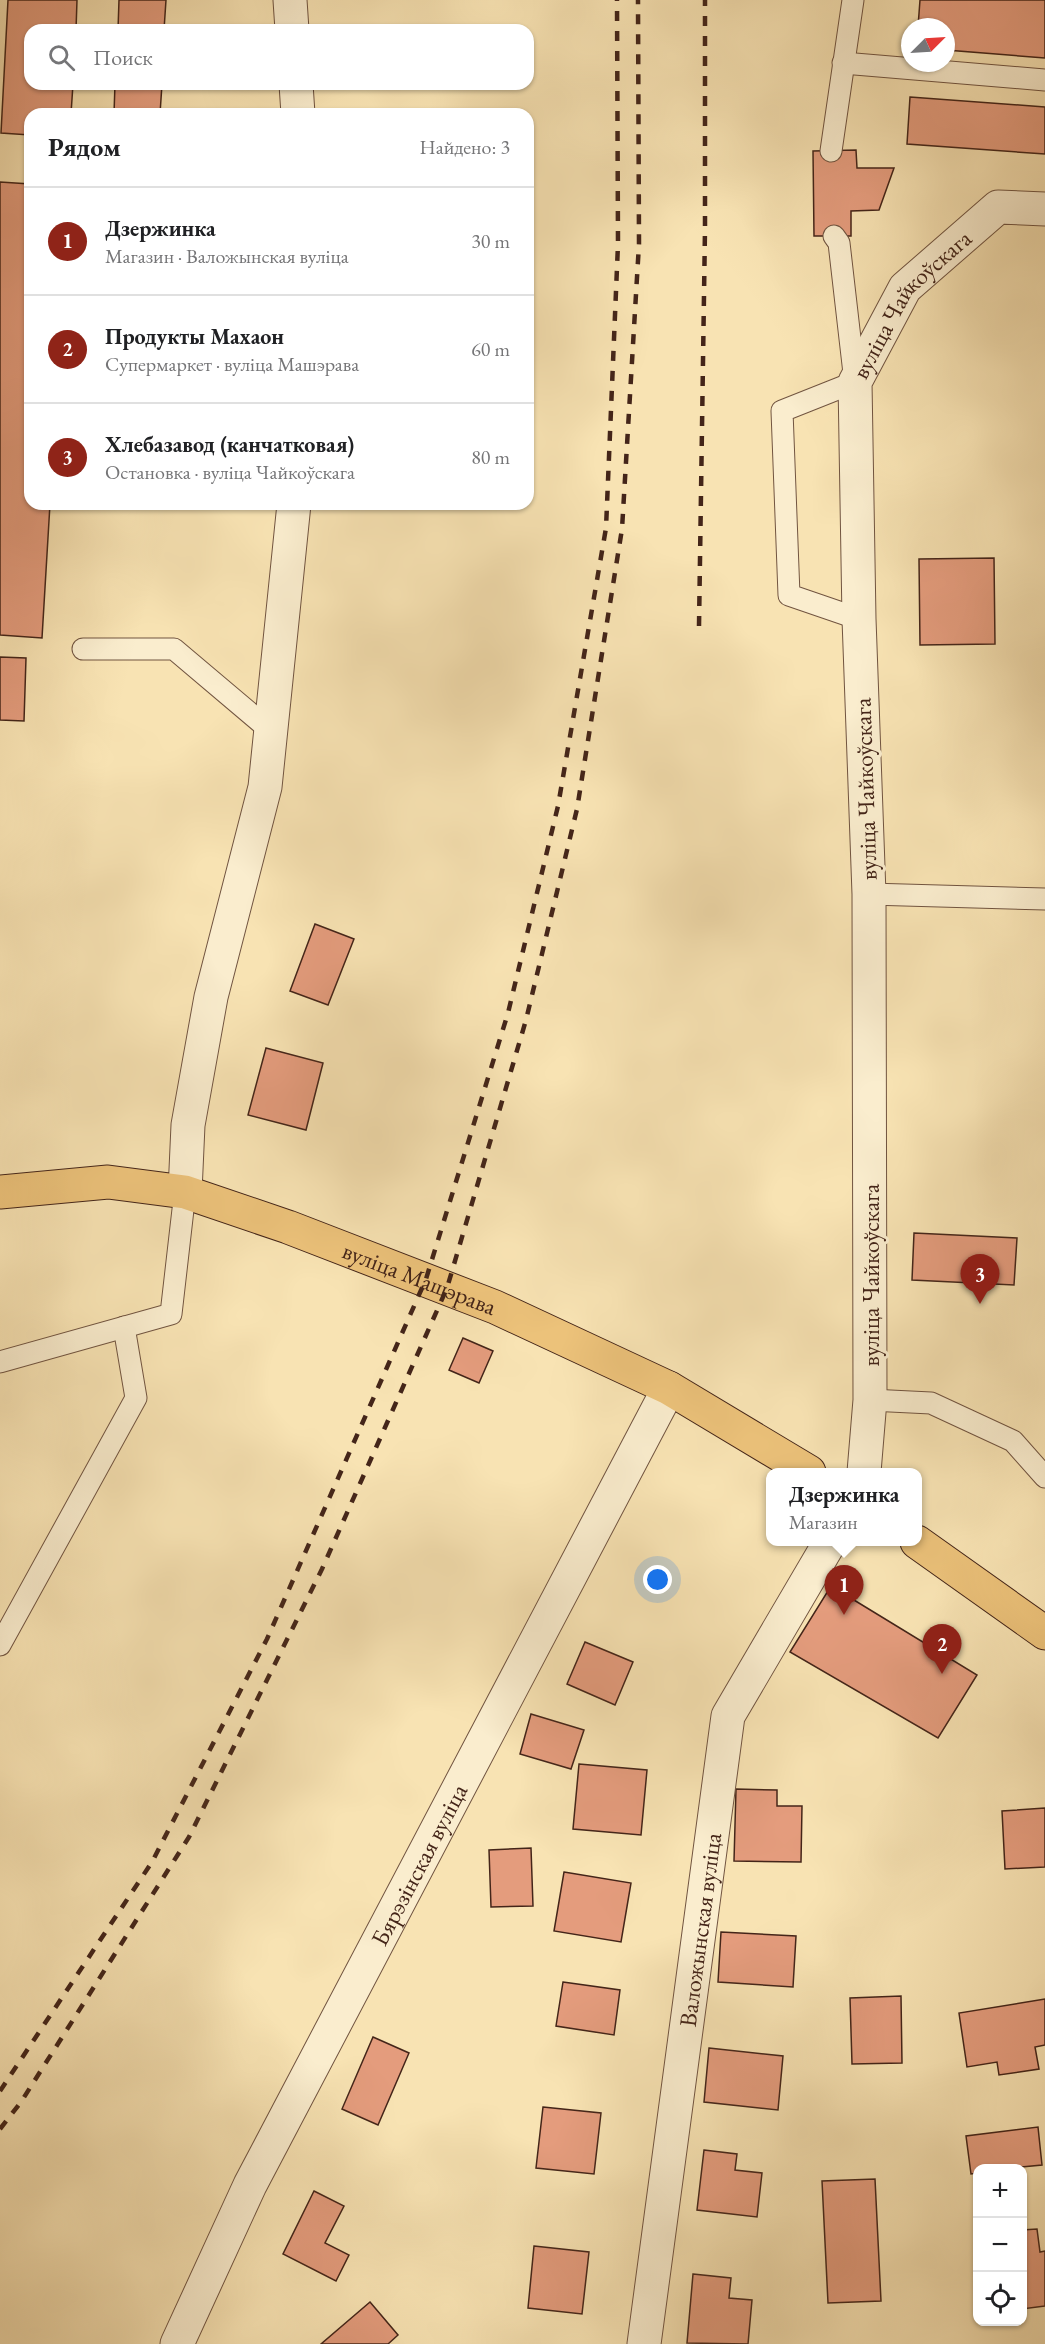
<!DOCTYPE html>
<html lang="ru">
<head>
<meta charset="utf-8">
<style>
	:root { --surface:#fff; --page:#f2f2f2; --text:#202124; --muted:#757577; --line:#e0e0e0; --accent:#8f2418 }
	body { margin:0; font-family:"EB Garamond",serif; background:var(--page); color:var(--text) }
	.controls { position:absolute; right:18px; bottom:18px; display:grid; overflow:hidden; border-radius:12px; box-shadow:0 2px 4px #0004 }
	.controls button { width:54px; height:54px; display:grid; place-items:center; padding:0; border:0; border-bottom:2px solid var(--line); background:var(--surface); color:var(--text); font:30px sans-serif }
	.compass { position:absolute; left:901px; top:18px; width:54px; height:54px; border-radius:50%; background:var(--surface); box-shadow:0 2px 4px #0004; rotate:66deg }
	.you { position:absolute; left:658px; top:1580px; width:21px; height:21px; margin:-15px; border:4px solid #fff; border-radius:50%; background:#1a73e8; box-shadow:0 0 0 9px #1a73e833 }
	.badge { display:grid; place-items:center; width:39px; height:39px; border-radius:50%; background:var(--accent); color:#fff; font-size:20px; font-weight:700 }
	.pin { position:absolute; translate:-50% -50px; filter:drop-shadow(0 2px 3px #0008) }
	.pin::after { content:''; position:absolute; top:32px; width:21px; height:18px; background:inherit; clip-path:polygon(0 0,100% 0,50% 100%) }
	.popup { position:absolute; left:766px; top:1468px; width:156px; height:78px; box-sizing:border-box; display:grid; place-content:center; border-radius:12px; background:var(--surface); filter:drop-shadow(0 2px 4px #0005); font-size:20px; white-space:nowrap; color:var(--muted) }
	.popup b { font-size:22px; color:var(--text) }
	.popup::after { content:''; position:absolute; left:50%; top:100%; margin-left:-12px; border:12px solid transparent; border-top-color:var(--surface) }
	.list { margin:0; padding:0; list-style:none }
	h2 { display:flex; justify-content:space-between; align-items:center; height:78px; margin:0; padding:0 24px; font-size:26px }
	h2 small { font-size:20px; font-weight:400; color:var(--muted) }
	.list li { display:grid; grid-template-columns:39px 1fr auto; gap:18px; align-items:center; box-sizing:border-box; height:108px; padding:0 24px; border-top:2px solid var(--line) }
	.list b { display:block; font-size:22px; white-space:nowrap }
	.list p { margin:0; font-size:20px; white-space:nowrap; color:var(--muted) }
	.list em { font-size:20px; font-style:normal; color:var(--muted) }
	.icon { flex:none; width:33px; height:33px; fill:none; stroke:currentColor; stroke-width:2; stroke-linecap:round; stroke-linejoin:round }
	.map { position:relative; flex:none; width:1045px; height:2344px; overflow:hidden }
	.search { position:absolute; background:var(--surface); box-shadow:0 2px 4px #0004; left:24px; top:24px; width:510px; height:66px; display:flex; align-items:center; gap:15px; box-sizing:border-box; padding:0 21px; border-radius:18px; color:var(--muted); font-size:22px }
	.panel { position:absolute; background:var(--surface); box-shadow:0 2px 4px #0004; left:24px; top:108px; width:510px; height:402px; border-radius:18px }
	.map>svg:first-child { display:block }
	.building { fill:#e49c7d; stroke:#442519; stroke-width:1.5 }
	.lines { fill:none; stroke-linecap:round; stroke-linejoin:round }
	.lane-casing { stroke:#715440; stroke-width:23 }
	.street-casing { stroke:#715440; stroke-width:35 }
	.primary-casing { stroke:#442519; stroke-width:35 }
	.lane { stroke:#faedce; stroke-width:21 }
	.street { stroke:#faedce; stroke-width:33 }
	.primary { stroke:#ecc27a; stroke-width:33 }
	.rail { stroke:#442519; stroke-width:4.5; stroke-dasharray:10 10; stroke-linecap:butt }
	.labels { text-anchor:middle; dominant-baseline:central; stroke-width:6; stroke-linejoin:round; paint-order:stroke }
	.street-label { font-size:24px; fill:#442519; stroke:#faedce }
</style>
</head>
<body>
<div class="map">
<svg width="1045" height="2344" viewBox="0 0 1045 2344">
	<rect width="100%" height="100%" fill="#f8e3b3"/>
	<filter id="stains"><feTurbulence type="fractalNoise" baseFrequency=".00333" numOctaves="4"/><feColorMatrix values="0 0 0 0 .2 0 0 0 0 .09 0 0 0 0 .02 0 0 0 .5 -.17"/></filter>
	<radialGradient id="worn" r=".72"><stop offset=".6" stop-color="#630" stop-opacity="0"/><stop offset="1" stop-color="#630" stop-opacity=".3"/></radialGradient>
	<g class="building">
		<path d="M8 0H77L76 30H30V84H73L71 114H30V135L1 133Z"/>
		<path d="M119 0H166L164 30H118Z"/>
		<path d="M920 0H1045V58L946 50V27H918Z"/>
		<path d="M115 84H162L160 114H114Z"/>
		<path d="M910 97 1045 107V154L907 144Z"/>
		<path d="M856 150 857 168H894L879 210 851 211V236H814L813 151Z"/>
		<path d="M0 182 30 184V504H50L42 638 0 635Z"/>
		<path d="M994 558 995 644 920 645 919 559Z"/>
		<path d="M0 657 26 658 24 721 0 720Z"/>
		<path d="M315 924 354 939 328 1005 290 991Z"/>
		<path d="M266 1048 323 1063 306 1130 248 1115Z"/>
		<path d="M914 1233 1017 1238 1014 1285 912 1280Z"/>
		<path d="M463 1338 493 1351 479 1383 449 1370Z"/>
		<path d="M831 1586 977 1675 938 1738 790 1652Z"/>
		<path d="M585 1642 633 1662 615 1705 567 1684Z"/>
		<path d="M531 1714 584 1730 571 1769 520 1754Z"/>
		<path d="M579 1764 647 1770 641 1835 573 1829Z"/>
		<path d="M736 1789 777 1790V1806H802L801 1862 734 1861Z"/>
		<path d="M1045 1808V1867L1005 1869 1002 1811Z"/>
		<path d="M531 1848 533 1906 491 1907 489 1850Z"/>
		<path d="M564 1872 631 1883 621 1942 554 1931Z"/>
		<path d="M721 1932 796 1936 793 1987 718 1982Z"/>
		<path d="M563 1982 620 1990 614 2035 556 2026Z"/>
		<path d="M901 1996 902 2063 852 2064 850 1998Z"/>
		<path d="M1045 1999V2045L1035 2047 1039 2069 999 2075 997 2062 967 2067 959 2013Z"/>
		<path d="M373 2037 409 2053 378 2125 342 2109Z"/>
		<path d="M709 2048 783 2056 778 2110 704 2102Z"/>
		<path d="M543 2107 601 2113 594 2174 536 2168Z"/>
		<path d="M1038 2127 1042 2165 1012 2168H978V2173L971 2174 966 2136Z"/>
		<path d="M704 2150 737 2154 735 2170 762 2173 757 2217 697 2210Z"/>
		<path d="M875 2179 881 2301 828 2303 822 2181Z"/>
		<path d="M314 2191 344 2206 325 2243 349 2255 336 2281 283 2254Z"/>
		<path d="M1037 2229 1040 2252 1045 2251V2306L1022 2309V2230Z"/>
		<path d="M534 2246 589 2252 582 2314 528 2308Z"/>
		<path d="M693 2274 731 2278 729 2298 752 2300 748 2344 687 2343Z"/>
		<path d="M370 2302 398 2335 388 2344H321Z"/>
	</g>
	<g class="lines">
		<defs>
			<g id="lane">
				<path d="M843 63 1045 80"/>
				<path d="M831 151 853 0"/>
				<path d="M834 236 839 243 855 382 782 411 789 595 859 619"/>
				<path d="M83 649H174L271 731"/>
				<path d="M869 894 1045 899"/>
				<path d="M0 1362 171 1314 185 1192"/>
				<path d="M870 1400 931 1403 1013 1441 1045 1477"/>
				<path d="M0 1645 136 1398 124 1327"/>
			</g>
			<g id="street">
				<path d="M290 0 292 30"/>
				<path d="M296 84 298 114"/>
				<path d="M185 1192 188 1125 211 997 265 787 294 504"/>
				<path id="s1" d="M864 1472 870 1400 869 894 859 619 855 382 905 288 998 207 1045 209"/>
				<path id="s2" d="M177 2344 250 2185 669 1388"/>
				<path id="s3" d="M644 2344 728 1716 830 1542"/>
			</g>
			<g id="primary">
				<path id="s4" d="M0 1192 108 1182 185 1192 288 1227 495 1307 669 1388 809 1472"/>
				<path d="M917 1542 1045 1633"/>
			</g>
		</defs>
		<use href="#lane" class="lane-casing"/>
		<use href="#street" class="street-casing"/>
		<use href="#primary" class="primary-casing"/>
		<use href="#lane" class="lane"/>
		<use href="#street" class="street"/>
		<use href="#primary" class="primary"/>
		<g class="rail">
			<path d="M699 626 705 229V0"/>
			<path d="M0 2091 152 1862 267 1639 426 1279 508 1013 558 806 606 528 618 244 617 0"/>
			<path d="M0 2129 21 2102 189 1837 322 1569 447 1288 526 1020 577 809 622 529 639 244 638 0"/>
		</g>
	</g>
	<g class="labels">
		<g class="street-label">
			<text stroke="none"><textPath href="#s1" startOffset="1188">вуліца Чайкоўскага</textPath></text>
			<text transform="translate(865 789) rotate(-92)">вуліца Чайкоўскага</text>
			<text transform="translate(870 1275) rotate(-90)">вуліца Чайкоўскага</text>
			<text stroke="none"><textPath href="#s4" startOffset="436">вуліца Машэрава</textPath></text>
			<text stroke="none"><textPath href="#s2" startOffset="537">Бярэзінская вуліца</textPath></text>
			<text stroke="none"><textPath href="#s3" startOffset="418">Валожынская вуліца</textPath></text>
		</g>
	</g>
	<rect width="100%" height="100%" filter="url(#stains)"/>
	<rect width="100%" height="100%" fill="url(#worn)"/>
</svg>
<div class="controls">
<button>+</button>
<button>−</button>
<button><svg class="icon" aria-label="locate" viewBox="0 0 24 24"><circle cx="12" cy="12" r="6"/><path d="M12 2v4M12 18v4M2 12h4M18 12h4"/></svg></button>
</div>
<svg class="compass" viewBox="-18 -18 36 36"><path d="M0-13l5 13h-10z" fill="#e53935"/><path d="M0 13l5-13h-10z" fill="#757577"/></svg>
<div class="you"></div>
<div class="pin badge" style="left:844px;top:1615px">1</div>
<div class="popup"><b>Дзержинка</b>Магазин</div>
<div class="pin badge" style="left:942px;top:1674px">2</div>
<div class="pin badge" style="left:980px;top:1304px">3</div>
<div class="search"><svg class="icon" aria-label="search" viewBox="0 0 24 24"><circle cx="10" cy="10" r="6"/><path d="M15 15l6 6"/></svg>Поиск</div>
<section class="panel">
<h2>Рядом<small>Найдено: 3</small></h2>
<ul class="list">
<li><span class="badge">1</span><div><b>Дзержинка</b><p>Магазин · Валожынская вуліца</p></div><em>30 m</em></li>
<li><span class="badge">2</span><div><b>Продукты Махаон</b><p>Супермаркет · вуліца Машэрава</p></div><em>60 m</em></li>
<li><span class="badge">3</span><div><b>Хлебазавод (канчатковая)</b><p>Остановка · вуліца Чайкоўскага</p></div><em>80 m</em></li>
</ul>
</section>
</div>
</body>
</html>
